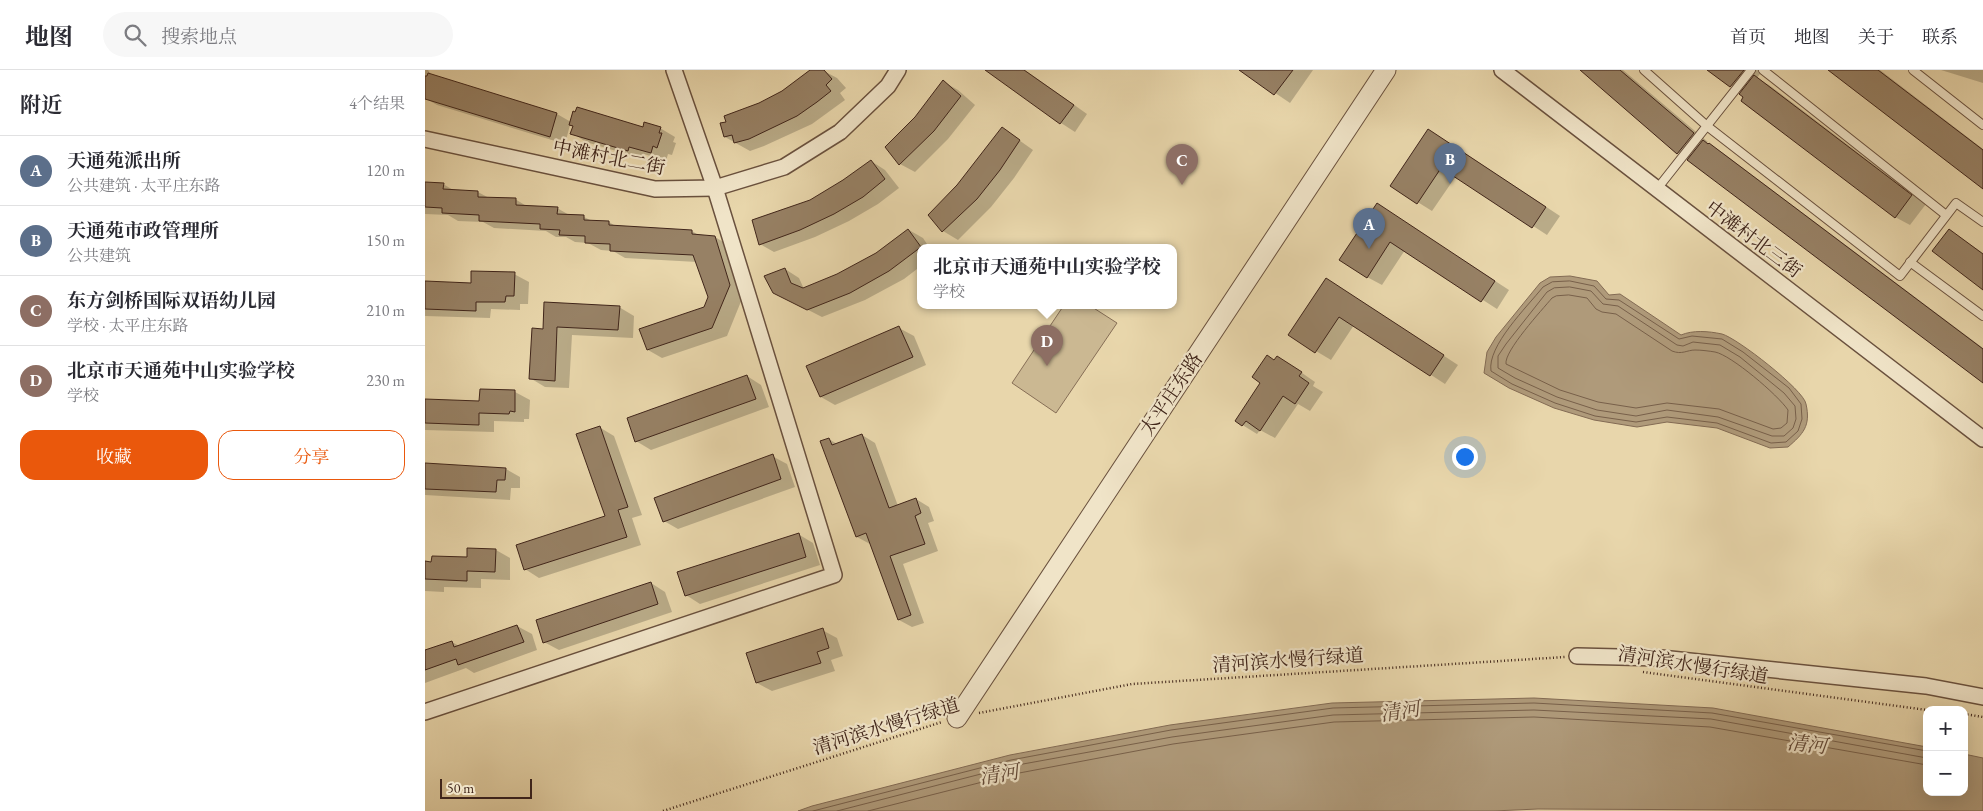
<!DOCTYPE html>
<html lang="zh">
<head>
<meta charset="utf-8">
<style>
	:root { --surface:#fff; --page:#f7f7f7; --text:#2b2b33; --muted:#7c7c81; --line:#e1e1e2; --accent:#ea580c }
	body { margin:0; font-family:"EB Garamond","Noto Serif SC",serif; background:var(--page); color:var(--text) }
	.controls { position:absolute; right:15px; bottom:15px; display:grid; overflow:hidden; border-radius:10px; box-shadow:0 5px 20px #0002 }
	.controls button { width:45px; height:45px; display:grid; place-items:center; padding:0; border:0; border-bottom:1px solid var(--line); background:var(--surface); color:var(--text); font:25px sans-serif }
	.scale { position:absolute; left:15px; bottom:12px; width:92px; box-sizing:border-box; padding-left:5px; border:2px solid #40251a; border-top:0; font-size:14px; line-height:18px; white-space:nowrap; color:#40251a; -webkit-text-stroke:4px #f0e4c8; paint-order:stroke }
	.you { position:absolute; left:1039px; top:386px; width:18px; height:18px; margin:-12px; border:4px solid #fff; border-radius:50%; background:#1a73e8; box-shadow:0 0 0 8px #1a73e833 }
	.badge { display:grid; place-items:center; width:32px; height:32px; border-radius:50%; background:var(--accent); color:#fff; font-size:16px; font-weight:700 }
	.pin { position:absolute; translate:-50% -41px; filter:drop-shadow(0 1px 2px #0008) }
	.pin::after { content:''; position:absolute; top:26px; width:18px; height:15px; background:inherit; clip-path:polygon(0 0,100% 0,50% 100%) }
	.popup { position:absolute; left:492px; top:174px; width:260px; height:65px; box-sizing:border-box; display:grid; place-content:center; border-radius:10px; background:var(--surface); filter:drop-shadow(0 1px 4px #0005); font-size:16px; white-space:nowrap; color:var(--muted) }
	.popup b { font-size:19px; color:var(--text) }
	.popup::after { content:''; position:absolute; left:50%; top:100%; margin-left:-10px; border:10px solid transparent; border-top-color:var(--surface) }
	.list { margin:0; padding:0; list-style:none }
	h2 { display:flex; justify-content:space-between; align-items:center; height:65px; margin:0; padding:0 20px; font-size:21px }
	h2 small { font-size:16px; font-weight:400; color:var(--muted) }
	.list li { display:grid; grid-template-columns:32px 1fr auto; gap:15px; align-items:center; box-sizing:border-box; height:70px; padding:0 20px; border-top:1px solid var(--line) }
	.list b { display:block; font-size:19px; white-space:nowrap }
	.list p { margin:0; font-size:16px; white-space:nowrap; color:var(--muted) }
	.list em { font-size:16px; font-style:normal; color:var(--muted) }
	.actions { display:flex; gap:10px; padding:15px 20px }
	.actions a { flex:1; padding:11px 0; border:1px solid var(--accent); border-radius:15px; text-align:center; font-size:18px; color:var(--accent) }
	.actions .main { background:var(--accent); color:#fff }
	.icon { flex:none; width:28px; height:28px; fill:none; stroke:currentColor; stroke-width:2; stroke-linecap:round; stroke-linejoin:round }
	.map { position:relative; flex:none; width:1558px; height:741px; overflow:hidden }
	header { display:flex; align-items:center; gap:30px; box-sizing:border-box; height:70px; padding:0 25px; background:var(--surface); border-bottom:1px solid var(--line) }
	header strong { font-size:24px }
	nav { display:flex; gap:28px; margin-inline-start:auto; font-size:18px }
	.search { width:350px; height:45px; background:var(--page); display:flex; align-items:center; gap:12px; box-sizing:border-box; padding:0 18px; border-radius:28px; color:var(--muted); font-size:19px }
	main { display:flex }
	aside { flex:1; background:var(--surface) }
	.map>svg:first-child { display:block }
	.green { fill:#cbb892; stroke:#866e56 }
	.water { fill:#af9a7a; stroke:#836b54 }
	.shadow { fill:#0003 }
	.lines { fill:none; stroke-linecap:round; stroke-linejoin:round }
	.shore { stroke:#78604a; stroke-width:1 }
	.building { fill:#978165; stroke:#40251a }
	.service-casing { stroke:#6a513e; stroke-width:10 }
	.minor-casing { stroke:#6a513e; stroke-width:18 }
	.tertiary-casing { stroke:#6a513e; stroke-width:21 }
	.path { stroke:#40251a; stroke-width:2.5; stroke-dasharray:1 2.5; stroke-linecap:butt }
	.service { stroke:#f0e4c8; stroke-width:8 }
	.minor { stroke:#f0e4c8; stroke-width:15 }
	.tertiary { stroke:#f0e4c8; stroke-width:19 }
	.labels { text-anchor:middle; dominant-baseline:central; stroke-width:4.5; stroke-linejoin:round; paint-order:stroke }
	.street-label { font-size:19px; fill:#40251a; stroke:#f0e4c8 }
	.water-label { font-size:20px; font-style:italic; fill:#614837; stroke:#f0e4c8 }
</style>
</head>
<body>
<header>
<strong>地图</strong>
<div class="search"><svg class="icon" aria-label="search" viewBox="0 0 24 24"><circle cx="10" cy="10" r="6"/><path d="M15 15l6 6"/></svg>搜索地点</div>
<nav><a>首页</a><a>地图</a><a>关于</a><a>联系</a></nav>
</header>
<main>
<aside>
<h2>附近<small>4个结果</small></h2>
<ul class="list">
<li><span class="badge" style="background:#5c6f8a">A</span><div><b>天通苑派出所</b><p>公共建筑 · 太平庄东路</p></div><em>120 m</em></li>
<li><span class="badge" style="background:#5c6f8a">B</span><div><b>天通苑市政管理所</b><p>公共建筑</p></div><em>150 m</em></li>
<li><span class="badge" style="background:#8d6e63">C</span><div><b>东方剑桥国际双语幼儿园</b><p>学校 · 太平庄东路</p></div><em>210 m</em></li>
<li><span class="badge" style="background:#8d6e63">D</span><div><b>北京市天通苑中山实验学校</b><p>学校</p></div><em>230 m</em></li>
</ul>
<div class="actions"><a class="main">收藏</a><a>分享</a></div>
</aside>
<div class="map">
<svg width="1558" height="741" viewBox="0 0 1558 741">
	<rect width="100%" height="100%" fill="#e8d6ab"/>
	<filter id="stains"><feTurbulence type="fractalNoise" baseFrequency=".004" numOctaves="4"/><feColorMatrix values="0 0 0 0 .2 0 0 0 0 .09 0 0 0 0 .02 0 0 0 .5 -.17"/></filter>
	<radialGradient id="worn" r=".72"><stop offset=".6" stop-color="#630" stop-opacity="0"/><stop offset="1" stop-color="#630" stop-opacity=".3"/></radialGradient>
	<path class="green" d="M639 235H664L692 253 631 343 587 313Z"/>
	<g class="water">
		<path d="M1145 206 1172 211 1184 225 1195 224 1256 265C1268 260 1283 261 1297 264 1312 268 1379 320 1381 334 1386 356 1378 364 1363 377L1345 378 1292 358 1242 352 1212 357 1169 350 1129 338 1084 318 1059 303 1062 282 1071 267 1115 213 1125 207Z"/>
		<path d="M1109 628 1288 638 1502 677V722H1539V684L1558 688V741L1113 739 1068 741H373L387 736 585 685 745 655 907 633Z"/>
	</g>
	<g class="shadow">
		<path d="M0 0H3L6 5 132 44 146 52 235 58 250 67 248 72 251 73 247 85 243 84 241 91 219 84 218 89 161 72 147 63 149 57 145 55 140 74 12 35 0 28Z"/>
		<path d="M387 0H397L412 8 421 18 415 23 420 30 387 54 339 76 325 81 300 67 303 52 358 22Z"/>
		<path d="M562 0H600L662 44 650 62 636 53Z"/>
		<path d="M816 0H888L865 33Z"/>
		<path d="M1157 0H1198L1283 72 1282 73 1298 83 1558 278V312L1264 90 1253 83Z"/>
		<path d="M1284 0H1338L1332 8 1344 15 1501 134 1485 155 1470 147 1317 23Z"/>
		<path d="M1406 0H1455L1558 79V117Z"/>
		<path d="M1516 0H1558V13Z"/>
		<path d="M519 12 533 20 550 35 523 69 490 102 475 94 490 48Z"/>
		<path d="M578 59 608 80 589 108 566 137 533 170 518 161 505 145 533 116Z"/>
		<path d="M1018 69 1135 146 1122 165 1031 106 1007 141 967 116Z"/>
		<path d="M446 91 460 100 474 118 453 134 424 151 390 167 349 182 335 174 386 131 419 111Z"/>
		<path d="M0 114H18L30 121 53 122 64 128 90 129 103 137 132 138 146 146 159 147 167 151 184 152 192 157 267 161 275 166 290 167 305 176 319 224 302 266 237 288 223 280 279 238 285 227 272 192 200 188 188 181 176 180 163 173 150 172 141 167H131L121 161 69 158 58 152 33 151 23 145 0 144Z"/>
		<path d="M953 135 1084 220 1072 239 980 180 957 215 942 207Z"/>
		<path d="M484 160 498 168 504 177H496V196L479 209 440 230 397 247 348 222 360 199 374 208 379 219 412 205 452 184Z"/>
		<path d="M1525 161 1558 183V218Z"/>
		<path d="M89 204 104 212 103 234H95V240L66 239 65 248 0 246V213L47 214Z"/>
		<path d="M901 209 1033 295 1020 314 929 255 906 290 891 281Z"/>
		<path d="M194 237 209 246 208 268 147 265 144 318 120 317 105 308 119 260Z"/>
		<path d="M474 258 489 266 501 295 410 335 396 327Z"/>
		<path d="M867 296 890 312 888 316 898 322 885 341 873 334 850 368 835 360 832 364 811 351Z"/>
		<path d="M322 306 336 315 344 337 226 380 211 371Z"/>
		<path d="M56 320 90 322 105 330 104 349H99V352L69 351V362L0 360V330L55 332Z"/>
		<path d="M174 357 189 366 217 445 207 448 216 475 114 508 100 499 181 447Z"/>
		<path d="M437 365 450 373 473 436 491 429 504 437 509 451 503 453 513 481 478 494 499 553 487 557 474 550 445 474 432 467 404 369 412 374Z"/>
		<path d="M347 386 362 394 370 417 253 459 239 451Z"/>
		<path d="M0 395 81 399 95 407V418H86L85 430 0 425Z"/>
		<path d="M373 464 388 473 395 495 275 534 261 525Z"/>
		<path d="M71 480 85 488V510L56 509V518L19 517V522L0 521V493L43 488Z"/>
		<path d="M226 513 240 522 247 542 134 580 119 572Z"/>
		<path d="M92 556 107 564 112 580 49 603 41 598 0 613V582L27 572 34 576Z"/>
		<path d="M397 560 412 568 418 586 406 590 410 601 347 621 332 613Z"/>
	</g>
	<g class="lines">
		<g class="shore">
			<path d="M1145 211 1169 216 1181 229 1194 230 1254 269 1267 266 1297 269 1318 282 1364 318 1376 334 1377 349 1373 361 1361 372 1346 373 1292 353 1242 347 1211 352 1170 346 1130 333 1087 314 1066 301C1062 276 1102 237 1118 217L1127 212Z"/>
			<path d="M1145 217 1166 221 1178 234 1193 236 1252 275 1258 276 1268 272 1295 275 1315 287 1359 323 1370 336 1371 349 1368 358 1359 366H1347L1293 347 1242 340 1211 346 1172 340 1132 327 1090 308 1073 298V286L1081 274 1122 222 1129 218Z"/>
			<path d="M1144 225 1162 228 1171 239 1177 242 1191 244 1247 281C1257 285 1262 280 1270 280 1276 280 1284 281 1290 282 1306 285 1353 325 1363 340L1362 353 1356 358 1348 359 1294 339 1242 333 1211 338 1173 332 1135 320 1081 294C1079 281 1117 240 1127 228L1131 226Z"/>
			<path d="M388 741 586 690 746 660 908 638 1109 633 1287 643 1502 681"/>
			<path d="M412 741 587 696 747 667 908 645 1109 640 1286 649 1502 688"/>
			<path d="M443 741 589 704 748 674 909 652 1109 647 1285 657 1502 695"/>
		</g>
	</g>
	<g class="building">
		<path d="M385 0H399L407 9 401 15 406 21 392 32 372 46 324 69 309 73 307 65 299 67 295 53 301 52 299 46 334 33 357 21Z"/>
		<path d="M560 0H599L649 35 635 54Z"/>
		<path d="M814 0H868L849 25Z"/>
		<path d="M1155 0H1195L1269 63 1252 84Z"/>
		<path d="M1282 0H1319L1305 17Z"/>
		<path d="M1403 0H1453L1558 80V119Z"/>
		<path d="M3 3 132 43 125 67 0 29V6H2Z"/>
		<path d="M1329 5 1487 125 1470 148 1316 31 1318 27 1314 24Z"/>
		<path d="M518 10 536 26 509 61 474 95 460 77 490 47Z"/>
		<path d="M152 37 218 57 219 52 236 57 234 63H237L232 78 228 76 226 83 204 77 203 81 145 64 148 56 144 55 148 41 150 42Z"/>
		<path d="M577 57 595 70 575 100 552 129 517 162 503 145 532 115Z"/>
		<path d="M1003 59 1121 137 1107 158 1016 98 992 134 965 116Z"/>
		<path d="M1278 70 1283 74 1284 73 1558 279V313L1262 90Z"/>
		<path d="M446 90 460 109 438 127 409 144 375 160 334 175 327 150 385 130 418 110Z"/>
		<path d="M0 112 19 113 18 119 53 121V127L91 128V135L133 137 132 144 159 145V150L184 151V155L267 160V164L290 166 305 215 287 258 222 280 214 259 279 237 283 227 268 185 185 181V174L160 173V166L134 165 135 160 115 159V154L54 151V145L17 143V138L0 137Z"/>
		<path d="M952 133 1070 211 1056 232 965 172 942 208 914 190Z"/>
		<path d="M483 159 496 177 464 201 425 223 382 240 348 223 339 206 360 198 366 213 378 218 412 204 451 183Z"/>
		<path d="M1524 159 1558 184V220L1507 181Z"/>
		<path d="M46 201 90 202 89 226H81L80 232H51V241L0 239V211L46 213Z"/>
		<path d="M901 208 1019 285 1005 306 914 247 890 283 863 265Z"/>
		<path d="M119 232 195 236 193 260 132 257 130 311 104 309 107 258 118 259Z"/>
		<path d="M474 256 488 287 395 327 381 296Z"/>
		<path d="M842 285 849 290 852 286 877 302 874 306 884 313 870 334 858 326 835 361 821 351 817 356 810 351 835 313 827 307Z"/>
		<path d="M322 305 331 329 210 372 202 348Z"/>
		<path d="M55 319 90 320V342L85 341 84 344 54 343V355L0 353V329L54 331Z"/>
		<path d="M175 356 203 437 193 440 202 467 99 500 91 475 180 446 151 364Z"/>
		<path d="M437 364 464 438 491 428 496 443 490 446 500 474 465 486 486 545 473 550 441 463 431 467 395 371 404 368 407 375Z"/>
		<path d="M348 384 356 409 238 452 229 428Z"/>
		<path d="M0 393 81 398 80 410H72L71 422 0 419Z"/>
		<path d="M374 463 381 487 260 526 252 502Z"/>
		<path d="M42 478 71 479 70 502 42 501V511L0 509V491L6 492 7 486 42 487Z"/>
		<path d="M226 512 233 534 118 573 111 550Z"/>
		<path d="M92 555 99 572 33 595 31 589 0 600V580L27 571 29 577Z"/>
		<path d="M398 558 404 578 392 582 396 593 331 613 321 583Z"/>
	</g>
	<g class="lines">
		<defs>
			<g id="service">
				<path d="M1219 0 1282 56 1475 206 1531 133 1558 152"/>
				<path d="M1338 0 1521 145"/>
				<path d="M1488 0 1558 55"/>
				<path d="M1232 119 1326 0"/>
				<path d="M1485 192 1558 246"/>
			</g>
			<g id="minor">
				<path d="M1077 0 1558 369"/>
				<path d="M0 69 230 119 290 118 359 97 415 62 463 16 473 0"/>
				<path d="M1152 586 1236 588 1501 616 1558 627"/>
				<path d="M0 642 409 505 290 118 249 0"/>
			</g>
			<path id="tertiary" d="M532 648 961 0"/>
		</defs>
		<use href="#service" class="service-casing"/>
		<use href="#minor" class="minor-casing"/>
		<use href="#tertiary" class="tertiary-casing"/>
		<g class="path">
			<path d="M1218 602 1502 640"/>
			<path d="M554 643 707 614 1140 587"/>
			<path d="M1539 644 1558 647"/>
			<path d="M238 741 517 652"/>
		</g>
		<use href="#service" class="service"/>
		<use href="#minor" class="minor"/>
		<use href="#tertiary" class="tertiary"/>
	</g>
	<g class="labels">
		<g class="street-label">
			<text transform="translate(184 87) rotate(11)">中滩村北二街</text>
			<text transform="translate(1329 169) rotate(37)">中滩村北三街</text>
			<text transform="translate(746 324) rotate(-56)">太平庄东路</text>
			<text transform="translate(863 590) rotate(-4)">清河滨水慢行绿道</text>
			<text transform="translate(1268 595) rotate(9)">清河滨水慢行绿道</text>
			<text transform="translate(461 656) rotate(-17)">清河滨水慢行绿道</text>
		</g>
		<g class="water-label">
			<text transform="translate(975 641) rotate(-9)">清河</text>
			<text transform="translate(1382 674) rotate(6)">清河</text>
			<text transform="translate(574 704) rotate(-9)">清河</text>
		</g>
	</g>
	<rect width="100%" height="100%" filter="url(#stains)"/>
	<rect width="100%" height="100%" fill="url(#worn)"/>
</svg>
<div class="controls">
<button>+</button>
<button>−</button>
</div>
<div class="scale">50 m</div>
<div class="you"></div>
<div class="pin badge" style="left:944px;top:179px;background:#5c6f8a">A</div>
<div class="pin badge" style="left:1025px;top:114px;background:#5c6f8a">B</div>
<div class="pin badge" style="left:757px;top:115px;background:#8d6e63">C</div>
<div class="pin badge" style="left:622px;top:296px;background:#8d6e63">D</div>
<div class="popup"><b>北京市天通苑中山实验学校</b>学校</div>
</div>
</main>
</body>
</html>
